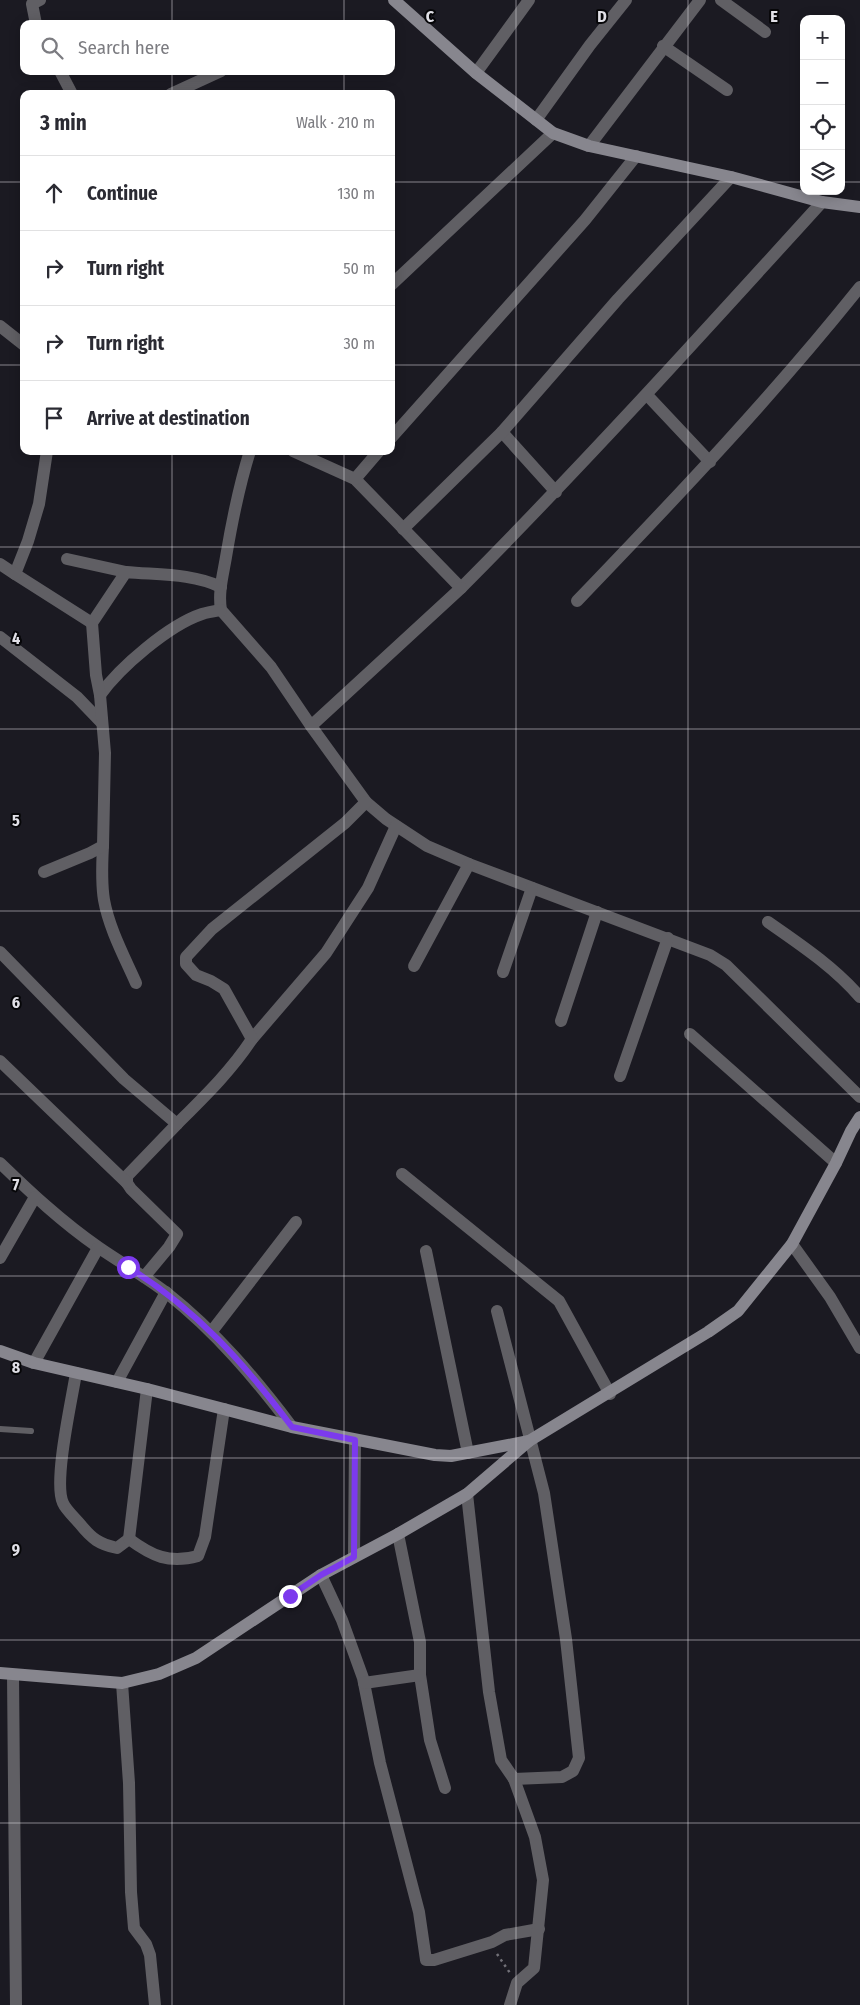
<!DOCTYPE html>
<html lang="en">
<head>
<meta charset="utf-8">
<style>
	:root { --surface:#fff; --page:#f2f2f3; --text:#2b2b33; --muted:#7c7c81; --line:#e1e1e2 }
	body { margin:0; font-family:"Fira Sans Condensed",sans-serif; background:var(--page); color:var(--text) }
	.controls { position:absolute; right:15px; top:15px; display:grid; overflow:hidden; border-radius:10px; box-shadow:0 2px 12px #0003 }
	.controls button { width:45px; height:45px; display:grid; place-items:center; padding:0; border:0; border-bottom:1px solid var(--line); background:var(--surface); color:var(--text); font:25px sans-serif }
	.stop { position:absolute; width:15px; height:15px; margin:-11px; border:4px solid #7c3aed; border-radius:50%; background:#fff }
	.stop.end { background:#7c3aed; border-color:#fff; box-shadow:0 1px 5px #0008 }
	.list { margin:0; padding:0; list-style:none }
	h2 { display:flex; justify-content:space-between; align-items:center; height:65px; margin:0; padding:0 20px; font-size:21px }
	h2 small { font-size:16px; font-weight:400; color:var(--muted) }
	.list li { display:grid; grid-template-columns:32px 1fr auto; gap:15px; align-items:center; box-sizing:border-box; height:75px; padding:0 20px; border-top:1px solid var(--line) }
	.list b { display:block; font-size:19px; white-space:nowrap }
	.list em { font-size:16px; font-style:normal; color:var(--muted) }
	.icon { flex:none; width:28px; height:28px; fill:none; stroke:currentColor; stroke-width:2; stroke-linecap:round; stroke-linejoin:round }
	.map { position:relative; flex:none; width:860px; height:2005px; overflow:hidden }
	.search { position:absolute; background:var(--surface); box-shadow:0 2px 12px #0003; left:20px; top:20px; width:375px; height:55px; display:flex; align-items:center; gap:12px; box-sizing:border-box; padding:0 18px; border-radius:10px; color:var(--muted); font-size:19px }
	.panel { position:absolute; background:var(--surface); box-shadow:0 2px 12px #0003; left:20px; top:90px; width:375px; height:365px; border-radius:10px }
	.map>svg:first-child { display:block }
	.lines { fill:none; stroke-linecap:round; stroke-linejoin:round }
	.path { stroke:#727178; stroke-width:2.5; stroke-dasharray:2.5 4; stroke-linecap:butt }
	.lane { stroke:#605f64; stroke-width:6 }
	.street { stroke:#605f64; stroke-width:12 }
	.secondary { stroke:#87868e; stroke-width:12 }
	.route { stroke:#7c3aed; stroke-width:6 }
	.grid { fill:none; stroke:#e1e0e7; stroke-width:1; stroke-opacity:0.55 }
	.grid-label { font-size:16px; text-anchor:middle; font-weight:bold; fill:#e1e0e7; stroke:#060608; stroke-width:4; stroke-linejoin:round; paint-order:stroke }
</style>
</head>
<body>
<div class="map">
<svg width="860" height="2005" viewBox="0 0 860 2005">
	<rect width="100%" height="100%" fill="#1b1a22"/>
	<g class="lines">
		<path class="path" d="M497 1954 510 1973"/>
		<path class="lane" d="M0 1429 31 1431"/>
		<g class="street">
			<path d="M721 0 765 32"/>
			<path d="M36 24 32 4 40 0"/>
			<path d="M663 46 727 90"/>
			<path d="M60 71 72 94"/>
			<path d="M476 73 529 0"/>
			<path d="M171 94 221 71"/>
			<path d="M536 120 590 45 626 0"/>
			<path d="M589 146 700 0"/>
			<path d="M391 285 553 133"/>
			<path d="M0 326 24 345"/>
			<path d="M647 395 710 462"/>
			<path d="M502 432 556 492"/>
			<path d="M391 438 585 220 636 156"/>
			<path d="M47 451 39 504 28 541 15 574 92 623"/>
			<path d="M250 451C239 486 232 521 226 557 223 575 218 592 221 610L271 667 311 726 366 802 386 819 427 846 469 864 710 955 726 965 860 1097"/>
			<path d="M293 451 355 479 461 588C585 463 703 333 822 202"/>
			<path d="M355 479 379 451"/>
			<path d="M403 529 502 432 618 299 731 177"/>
			<path d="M67 559 126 572"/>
			<path d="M0 564 15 574"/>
			<path d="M577 601C675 499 772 397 860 287"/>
			<path d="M0 637 77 697 102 723"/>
			<path d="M100 695C120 667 169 625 202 614 208 612 215 611 221 610"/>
			<path d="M311 726 461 588"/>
			<path d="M103 846C102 864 101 882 104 900 109 928 124 956 136 983"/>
			<path d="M44 872 90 853 103 846 105 753 100 695 96 675 92 623 126 572C157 575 192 573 221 587"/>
			<path d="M768 922C801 945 834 967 860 997"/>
			<path d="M0 952 124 1079 177 1124 127 1176V1183L131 1189 177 1234 169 1247 144 1277"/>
			<path d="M414 966 469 864"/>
			<path d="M503 972 532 888"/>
			<path d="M561 1021 597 912"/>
			<path d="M690 1034 836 1163"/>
			<path d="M252 1039 326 953 368 888 396 826"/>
			<path d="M0 1061 127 1183"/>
			<path d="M620 1076 668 938"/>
			<path d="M177 1124C204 1097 231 1071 252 1039L224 989 211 981 196 975 186 964V957L212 929 345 823 366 802"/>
			<path d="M0 1163C31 1193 62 1222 98 1247 121 1263 146 1277 168 1294 216 1332 255 1378 292 1427"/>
			<path d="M402 1174 559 1301 610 1394"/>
			<path d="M792 1244 830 1297 860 1348"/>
			<path d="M426 1251 468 1453"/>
			<path d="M0 1258 35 1197"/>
			<path d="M212 1331 296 1222"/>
			<path d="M34 1363 98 1248"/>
			<path d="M76 1373C72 1399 53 1482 63 1503 66 1510 75 1518 80 1524 92 1539 99 1544 117 1548L129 1539C152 1556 169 1564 198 1556L205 1537 224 1409"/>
			<path d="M117 1382 166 1292"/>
			<path d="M467 1494 489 1692 501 1760 514 1779 562 1777 573 1771 579 1758 566 1639 544 1493 497 1311"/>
			<path d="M398 1534 420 1642V1675L430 1740 445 1788"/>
			<path d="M129 1539 147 1389"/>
			<path d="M354 1557 355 1440"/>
			<path d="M321 1575 342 1620 363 1678 380 1763 419 1912 426 1960H434L492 1942 505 1935 539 1929"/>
			<path d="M13 1675 16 2005"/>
			<path d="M122 1683 129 1783 131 1892 134 1928 146 1944 150 1955 155 2005"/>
			<path d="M364 1683 420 1675"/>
			<path d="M510 2005 517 1983 534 1968 543 1880 535 1837 514 1779"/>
		</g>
		<g class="secondary">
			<path d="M394 0 476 73 553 133 589 146 731 177 822 202 860 207"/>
			<path d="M0 1351 34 1363 147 1389 292 1427 435 1455 451 1456 529 1441"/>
			<path d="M0 1673 122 1683 159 1674 196 1658 321 1575 398 1534 467 1494 529 1441 708 1332 738 1311 792 1244 836 1163 851 1131 860 1117"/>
		</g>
	</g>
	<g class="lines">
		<path class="route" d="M128 1267C197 1310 244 1363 292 1427L355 1440 354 1557 321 1575 290 1596"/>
	</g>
	<path class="grid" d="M172 0V24M344 0V24M516 0V2005M688 0V2005M172 71V94M344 71V94M0 182H24M391 182H804M841 182H860M0 365H24M391 365H860M172 451V2005M344 451V2005M0 547H860M0 729H860M0 911H860M0 1094H860M0 1276H860M0 1458H860M0 1640H860M0 1823H860"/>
	<g class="grid-label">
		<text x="430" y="22">C</text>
		<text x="602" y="22">D</text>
		<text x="774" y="22">E</text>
		<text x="16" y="644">4</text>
		<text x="16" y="826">5</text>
		<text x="16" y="1008">6</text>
		<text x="16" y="1190">7</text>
		<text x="16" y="1373">8</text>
		<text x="16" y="1555">9</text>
	</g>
</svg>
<div class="controls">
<button>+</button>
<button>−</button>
<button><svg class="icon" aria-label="locate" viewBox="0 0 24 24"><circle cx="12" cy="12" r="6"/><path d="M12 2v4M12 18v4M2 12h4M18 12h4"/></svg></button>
<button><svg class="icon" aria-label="layers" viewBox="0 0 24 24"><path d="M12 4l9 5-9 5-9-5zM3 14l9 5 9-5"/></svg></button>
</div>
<div class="stop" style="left:128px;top:1267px"></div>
<div class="stop end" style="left:290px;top:1596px"></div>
<div class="search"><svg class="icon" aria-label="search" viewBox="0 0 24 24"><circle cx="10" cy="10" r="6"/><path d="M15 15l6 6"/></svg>Search here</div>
<section class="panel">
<h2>3 min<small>Walk · 210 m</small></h2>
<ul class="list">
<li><svg class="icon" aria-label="ahead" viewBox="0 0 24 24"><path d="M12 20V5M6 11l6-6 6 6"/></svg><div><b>Continue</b></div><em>130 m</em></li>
<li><svg class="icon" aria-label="right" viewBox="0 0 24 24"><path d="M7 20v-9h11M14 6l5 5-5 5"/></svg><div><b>Turn right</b></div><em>50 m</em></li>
<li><svg class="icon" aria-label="right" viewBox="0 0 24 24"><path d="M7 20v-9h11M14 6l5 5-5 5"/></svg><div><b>Turn right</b></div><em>30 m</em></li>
<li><svg class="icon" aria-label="arrive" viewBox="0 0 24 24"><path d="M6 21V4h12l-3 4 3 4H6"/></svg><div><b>Arrive at destination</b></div></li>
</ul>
</section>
</div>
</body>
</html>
